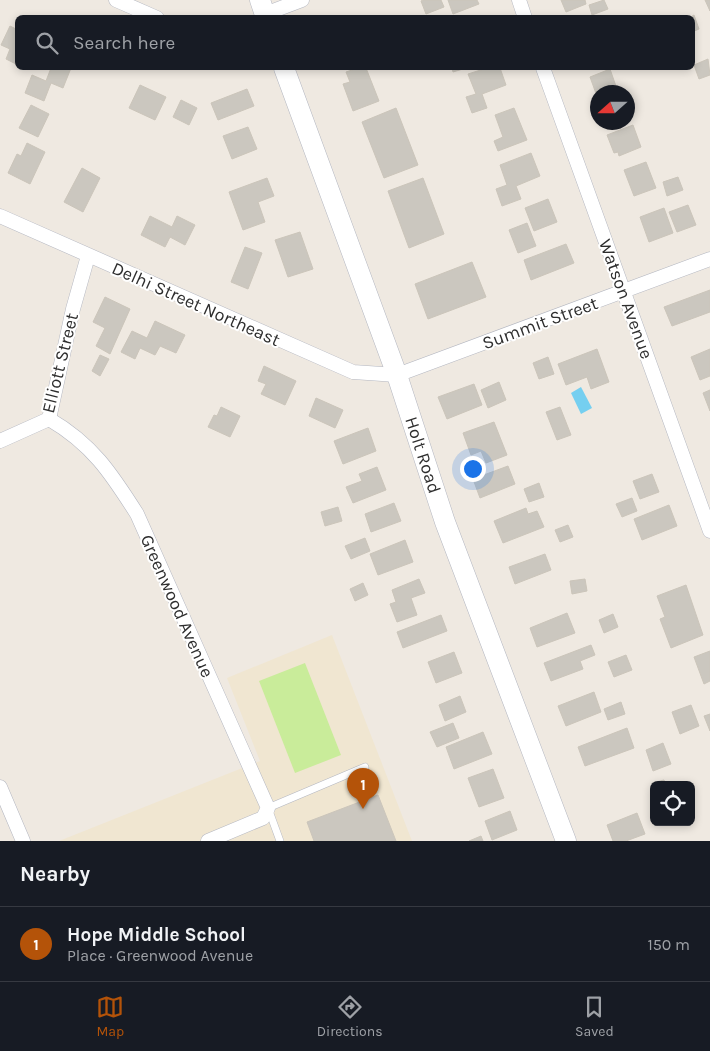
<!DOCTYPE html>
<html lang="en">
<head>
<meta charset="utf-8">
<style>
	:root { --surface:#171b24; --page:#20242c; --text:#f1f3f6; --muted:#9ea1a6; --line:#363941; --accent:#b45309 }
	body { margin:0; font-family:Karla,sans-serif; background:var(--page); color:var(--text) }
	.controls { position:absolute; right:15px; bottom:15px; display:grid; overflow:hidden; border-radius:8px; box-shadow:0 2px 8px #0003 }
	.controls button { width:45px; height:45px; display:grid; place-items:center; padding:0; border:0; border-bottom:1px solid var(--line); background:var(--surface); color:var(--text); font:25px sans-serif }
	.compass { position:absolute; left:590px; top:85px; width:45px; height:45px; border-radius:50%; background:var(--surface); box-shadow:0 2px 8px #0003; rotate:249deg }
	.you { position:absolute; left:472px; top:468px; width:18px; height:18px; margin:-12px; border:4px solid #fff; border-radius:50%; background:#1a73e8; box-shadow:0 0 0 8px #1a73e833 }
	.badge { display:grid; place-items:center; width:32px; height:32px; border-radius:50%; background:var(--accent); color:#fff; font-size:16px; font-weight:700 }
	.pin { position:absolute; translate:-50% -41px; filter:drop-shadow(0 1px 2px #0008) }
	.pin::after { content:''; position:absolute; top:26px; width:18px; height:15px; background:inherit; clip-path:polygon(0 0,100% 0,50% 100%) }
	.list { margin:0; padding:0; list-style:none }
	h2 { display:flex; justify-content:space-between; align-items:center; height:65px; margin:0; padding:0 20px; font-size:21px }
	h2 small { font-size:16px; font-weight:400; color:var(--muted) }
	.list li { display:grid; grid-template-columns:32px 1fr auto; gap:15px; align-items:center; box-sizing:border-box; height:75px; padding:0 20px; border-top:1px solid var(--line) }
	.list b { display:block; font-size:19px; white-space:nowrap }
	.list p { margin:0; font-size:16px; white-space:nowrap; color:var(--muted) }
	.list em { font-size:16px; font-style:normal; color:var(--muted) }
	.icon { flex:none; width:28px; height:28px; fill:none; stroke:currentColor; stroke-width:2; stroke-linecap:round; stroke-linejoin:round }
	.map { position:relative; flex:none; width:710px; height:841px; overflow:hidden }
	.search { position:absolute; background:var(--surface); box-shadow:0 2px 8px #0003; left:15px; right:15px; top:15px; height:55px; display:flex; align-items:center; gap:12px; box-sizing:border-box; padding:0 18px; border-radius:8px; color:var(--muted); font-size:19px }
	.sheet { height:140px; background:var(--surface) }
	nav { display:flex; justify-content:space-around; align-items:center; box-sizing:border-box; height:70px; border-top:1px solid var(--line); background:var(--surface); font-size:14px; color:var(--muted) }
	nav a { display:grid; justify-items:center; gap:2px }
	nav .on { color:var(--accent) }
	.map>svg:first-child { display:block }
	.education { fill:#f0e6d1 }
	.pitch { fill:#c9ec9a }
	.water { fill:#75cff0 }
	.building { fill:#cbc7bf; stroke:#cbc5ba }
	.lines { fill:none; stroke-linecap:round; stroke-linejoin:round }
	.service-casing { stroke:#b4b7c1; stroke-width:8 }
	.minor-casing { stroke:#b4b7c1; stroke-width:15 }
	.secondary-casing { stroke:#b4b7c1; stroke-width:21 }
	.service { stroke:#fff; stroke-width:7 }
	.minor { stroke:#fff; stroke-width:14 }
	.secondary { stroke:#fff; stroke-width:20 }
	.labels { text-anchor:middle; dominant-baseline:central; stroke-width:4; stroke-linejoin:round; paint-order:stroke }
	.street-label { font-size:18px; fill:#2e2e2e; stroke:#fff }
</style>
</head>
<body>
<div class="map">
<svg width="710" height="841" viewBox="0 0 710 841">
	<rect width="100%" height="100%" fill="#efe9e1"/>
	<path class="education" d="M332 635 412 841H59L260 761 227 678Z"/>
	<path class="pitch" d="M305 663 341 755 295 773 259 681Z"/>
	<path class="water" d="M581 387 592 408 581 414 571 393Z"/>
	<g class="building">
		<path d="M423 0H441L444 7 426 14 421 1Z"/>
		<path d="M448 0H477L479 4 453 14Z"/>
		<path d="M561 0H585L586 4 566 12Z"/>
		<path d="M604 0 608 9 592 15 589 5Z"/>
		<path d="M705 0H710V11Z"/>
		<path d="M694 15 699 29 692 32V18H689Z"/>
		<path d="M10 26 18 30V65L6 59 10 49 1 45Z"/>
		<path d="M708 59 710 75 699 79 694 65Z"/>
		<path d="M51 68H71L63 88 51 83 44 101 25 93 32 75 46 81Z"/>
		<path d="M358 68H366L379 101 353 111 343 84 350 82 346 72Z"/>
		<path d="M452 68H466L453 72Z"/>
		<path d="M487 68H500L506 85 482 94 487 108 472 113 466 97 476 94 468 74Z"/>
		<path d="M610 69 618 92H598V99L590 77Z"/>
		<path d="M140 85 166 97 155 120 129 108Z"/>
		<path d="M247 89 254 106 218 120 211 103Z"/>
		<path d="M181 100 197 108 189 125 173 117Z"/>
		<path d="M31 105 49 114 38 137 19 128Z"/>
		<path d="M396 108 418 165 384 178 362 122Z"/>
		<path d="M514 108 527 140 498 151 494 141 503 137 495 115Z"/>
		<path d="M633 125 641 147 619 156 618 152 614 153 607 135Z"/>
		<path d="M248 127 257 149 232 159 223 136Z"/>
		<path d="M27 143 45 152 30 184 8 173 17 154 21 156Z"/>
		<path d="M531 153 540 176 516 186 521 199 502 206 496 189 507 185 500 165Z"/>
		<path d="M646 162 656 188 634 196 624 170Z"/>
		<path d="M82 168 100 178 83 212 64 202Z"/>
		<path d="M678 177 683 190 667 196 663 182Z"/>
		<path d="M267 178 274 196 258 202 265 222 243 230 229 192Z"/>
		<path d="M423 178 444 234 409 248 388 191Z"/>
		<path d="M548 199 557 222 534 231 525 208Z"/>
		<path d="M688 205 696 225 677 232 669 212Z"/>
		<path d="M664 208 673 233 649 242 640 217Z"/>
		<path d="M150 216 172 227 177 216 195 225 185 245 170 237 165 247 141 235Z"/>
		<path d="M527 223 536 246 518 253 509 230Z"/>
		<path d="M300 232 313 269 288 277 275 240Z"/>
		<path d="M566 244 574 263 531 280 524 260Z"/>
		<path d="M245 247 262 253 248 289 231 282Z"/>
		<path d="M472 262 486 297 428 319 415 284Z"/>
		<path d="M710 290V312L672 326 664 307Z"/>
		<path d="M105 297 130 309 110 354 96 346 105 328 93 322Z"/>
		<path d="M155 321 185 335 176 353 160 346 155 355 140 348 135 359 121 352 132 331 147 338Z"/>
		<path d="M597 349 609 382 591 389 587 377 566 385 558 364Z"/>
		<path d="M710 349V376L700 380 691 357Z"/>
		<path d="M100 355 109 359 100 376 92 371Z"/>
		<path d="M548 357 554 374 539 379 533 363Z"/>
		<path d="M264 366 296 381 285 405 261 394 266 384 258 381Z"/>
		<path d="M499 382 506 400 488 408 481 390Z"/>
		<path d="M474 384 482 405 447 419 438 397Z"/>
		<path d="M710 390V411L703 393Z"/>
		<path d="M316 398 343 410 335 428 309 416Z"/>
		<path d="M221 407 240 416 230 437 208 427 214 415 217 416Z"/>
		<path d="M560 407 571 435 557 440 546 412Z"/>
		<path d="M494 422 507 455 486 463 481 451 471 455 463 433Z"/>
		<path d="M368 428 376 451 343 464 334 441Z"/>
		<path d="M508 466 515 484 480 498 473 479Z"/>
		<path d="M377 467 386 490 353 503 346 487 362 481 359 474Z"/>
		<path d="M652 474 659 492 640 499 633 481Z"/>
		<path d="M539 483 544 497 529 502 524 489Z"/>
		<path d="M632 498 637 511 622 517 616 504Z"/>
		<path d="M394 503 401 521 371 532 365 514Z"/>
		<path d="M669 505 677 526 642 540 634 519Z"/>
		<path d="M338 507 342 521 325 526 321 512Z"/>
		<path d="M526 508 528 514 537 511 544 527 503 543 494 521Z"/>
		<path d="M568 525 573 537 560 542 555 530Z"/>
		<path d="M365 538 370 551 351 559 345 546Z"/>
		<path d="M405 540 413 562 378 575 370 554Z"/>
		<path d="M545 554 551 570 515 584 509 567Z"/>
		<path d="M419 579 425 593 411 598 417 615 397 622 390 604 396 602 392 590Z"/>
		<path d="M585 579 587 591 572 594 570 581Z"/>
		<path d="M363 583 368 595 355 601 350 589Z"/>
		<path d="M686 585 703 635 671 648 660 619 665 617 657 596Z"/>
		<path d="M567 613 575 633 537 647 530 628Z"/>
		<path d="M613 614 618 627 604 633 599 620Z"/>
		<path d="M441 615 447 631 403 648 397 632Z"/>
		<path d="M591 645 595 655 580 661 583 669 551 681 544 663Z"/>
		<path d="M710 651V681L704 684 694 657Z"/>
		<path d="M454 652 462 673 436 683 428 662Z"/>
		<path d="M626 655 632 670 614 677 608 662Z"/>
		<path d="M594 692 601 712 566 726 558 706Z"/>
		<path d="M460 696 466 712 445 721 439 705Z"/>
		<path d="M621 702 625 714 608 720 604 709Z"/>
		<path d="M691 705 699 726 680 734 672 712Z"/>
		<path d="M710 714V731L704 716Z"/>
		<path d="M453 723 459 738 437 747 430 732Z"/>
		<path d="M627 728 634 748 585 766 578 747Z"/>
		<path d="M483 732 492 754 454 769 446 747Z"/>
		<path d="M663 743 671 764 653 771 646 750Z"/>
		<path d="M493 769 504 798 479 807 468 778Z"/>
		<path d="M664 780 666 785H654V788L652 783Z"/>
		<path d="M378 795 396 841H314L307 822Z"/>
		<path d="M510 811 517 830 492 840 485 821Z"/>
		<path d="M637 813 645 834 626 841H613L607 825Z"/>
		<path d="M481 836 483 841H469Z"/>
	</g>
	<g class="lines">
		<defs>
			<path id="service" d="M280 841 268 808 365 767"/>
			<g id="minor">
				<path d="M116 0 157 18"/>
				<path d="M519 0 525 18"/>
				<path d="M265 14 302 0"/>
				<path d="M543 68 710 531"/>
				<path d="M0 216 353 372 397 375 710 259"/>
				<path d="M49 419C92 444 111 473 137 514L268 808 263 818 208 841"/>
				<path d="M0 441 49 419 73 309 88 256"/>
				<path d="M0 787 23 841"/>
			</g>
			<g id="secondary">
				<path d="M260 0 266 18"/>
				<path d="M284 68 397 375 445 522 566 841"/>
			</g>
		</defs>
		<use href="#service" class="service-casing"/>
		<use href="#minor" class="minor-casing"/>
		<use href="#secondary" class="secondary-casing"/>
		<use href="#service" class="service"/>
		<use href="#minor" class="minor"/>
		<use href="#secondary" class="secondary"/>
	</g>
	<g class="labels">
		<g class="street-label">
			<text transform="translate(626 299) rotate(70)">Watson Avenue</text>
			<text transform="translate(196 304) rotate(24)">Delhi Street Northeast</text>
			<text transform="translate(540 323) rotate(-20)">Summit Street</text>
			<text transform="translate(60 363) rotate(-76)">Elliott Street</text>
			<text transform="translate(423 455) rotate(72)">Holt Road</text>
			<text transform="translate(177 606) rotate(66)">Greenwood Avenue</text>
		</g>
	</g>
</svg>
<div class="controls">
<button><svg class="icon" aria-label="locate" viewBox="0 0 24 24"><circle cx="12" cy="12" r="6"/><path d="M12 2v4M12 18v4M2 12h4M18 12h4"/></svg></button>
</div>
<svg class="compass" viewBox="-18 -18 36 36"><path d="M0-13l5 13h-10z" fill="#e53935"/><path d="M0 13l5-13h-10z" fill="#9ea1a6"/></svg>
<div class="you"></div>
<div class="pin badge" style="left:363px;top:809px">1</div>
<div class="search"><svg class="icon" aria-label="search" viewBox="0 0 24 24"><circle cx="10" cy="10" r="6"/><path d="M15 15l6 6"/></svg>Search here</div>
</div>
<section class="sheet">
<h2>Nearby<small></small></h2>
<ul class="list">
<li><span class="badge">1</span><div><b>Hope Middle School</b><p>Place · Greenwood Avenue</p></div><em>150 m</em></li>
</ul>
</section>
<nav>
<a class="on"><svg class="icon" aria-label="map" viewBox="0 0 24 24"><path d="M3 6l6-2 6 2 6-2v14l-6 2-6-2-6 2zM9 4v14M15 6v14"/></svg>Map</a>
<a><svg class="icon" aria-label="directions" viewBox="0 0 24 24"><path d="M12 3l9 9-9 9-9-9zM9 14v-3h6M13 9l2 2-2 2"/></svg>Directions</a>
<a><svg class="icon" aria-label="saved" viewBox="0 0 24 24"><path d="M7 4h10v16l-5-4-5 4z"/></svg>Saved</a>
</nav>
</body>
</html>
